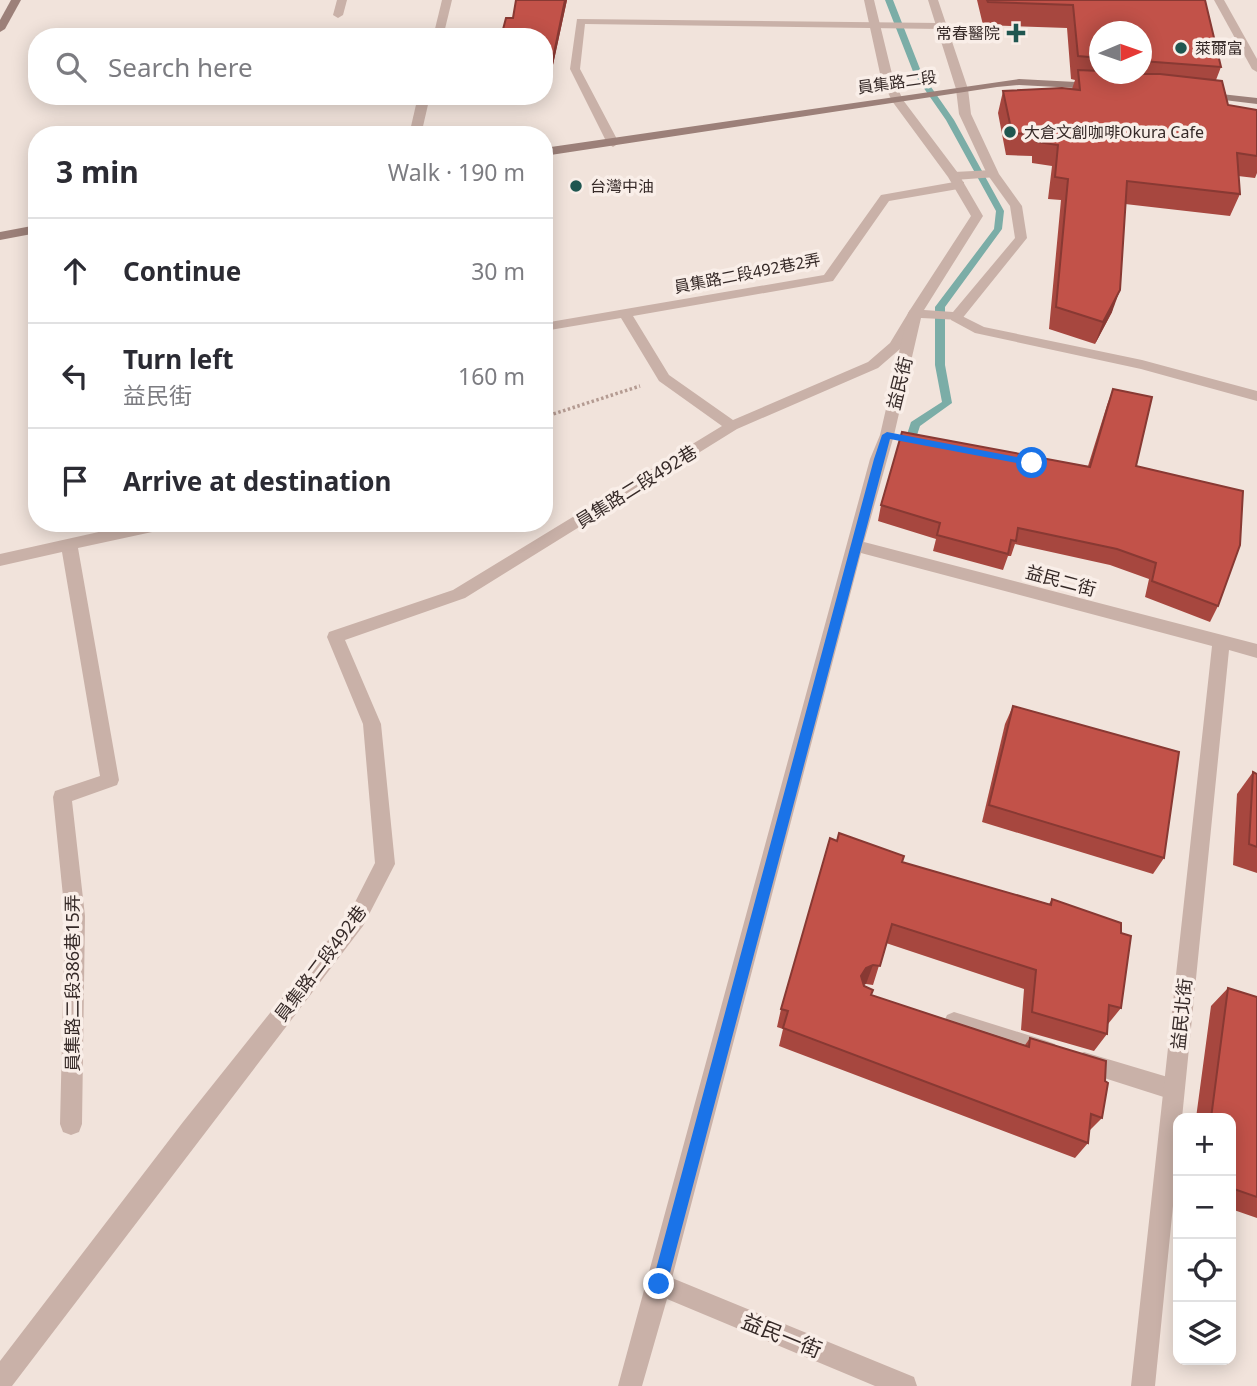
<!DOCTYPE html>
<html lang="en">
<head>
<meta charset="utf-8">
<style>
	:root { --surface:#fff; --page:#f7f7f7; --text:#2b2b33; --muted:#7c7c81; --line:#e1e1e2 }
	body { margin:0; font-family:"Noto Sans","Noto Sans TC",sans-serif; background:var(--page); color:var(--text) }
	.controls { position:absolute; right:21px; bottom:21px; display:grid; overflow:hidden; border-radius:14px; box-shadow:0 4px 18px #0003 }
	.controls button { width:63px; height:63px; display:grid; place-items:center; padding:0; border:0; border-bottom:2px solid var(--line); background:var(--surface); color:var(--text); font:35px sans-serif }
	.compass { position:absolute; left:1089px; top:21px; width:63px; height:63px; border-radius:50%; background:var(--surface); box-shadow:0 4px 18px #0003; rotate:88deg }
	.stop { position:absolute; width:21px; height:21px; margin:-16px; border:5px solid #1a73e8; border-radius:50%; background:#fff }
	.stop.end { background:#1a73e8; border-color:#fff; box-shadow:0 2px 7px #0008 }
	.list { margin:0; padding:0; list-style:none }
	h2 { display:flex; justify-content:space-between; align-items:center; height:91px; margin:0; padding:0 28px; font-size:30px }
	h2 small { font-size:23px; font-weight:400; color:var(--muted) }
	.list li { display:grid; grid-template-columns:46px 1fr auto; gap:21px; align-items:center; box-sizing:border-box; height:105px; padding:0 28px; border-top:2px solid var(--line) }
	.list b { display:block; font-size:26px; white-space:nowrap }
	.list p { margin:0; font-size:23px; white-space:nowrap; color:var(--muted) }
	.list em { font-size:23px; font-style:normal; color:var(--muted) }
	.icon { flex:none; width:38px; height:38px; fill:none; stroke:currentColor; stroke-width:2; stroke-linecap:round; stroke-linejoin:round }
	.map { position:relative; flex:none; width:1257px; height:1386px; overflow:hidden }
	.search { position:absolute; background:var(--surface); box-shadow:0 4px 18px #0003; left:28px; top:28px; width:525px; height:77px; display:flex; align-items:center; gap:18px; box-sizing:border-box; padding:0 24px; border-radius:28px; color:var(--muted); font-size:26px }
	.panel { position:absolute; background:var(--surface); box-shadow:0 4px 18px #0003; left:28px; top:126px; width:525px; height:406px; border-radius:28px }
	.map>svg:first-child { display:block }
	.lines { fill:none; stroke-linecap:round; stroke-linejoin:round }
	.stream { fill:#7bada7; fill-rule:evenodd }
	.path { stroke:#b49b92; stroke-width:3.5; stroke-dasharray:2.5 2.5; stroke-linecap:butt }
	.lane { fill:#c9b1a8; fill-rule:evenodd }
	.street { fill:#c9b1a8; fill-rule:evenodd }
	.secondary { fill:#9c8079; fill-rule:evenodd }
	.wall { fill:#a7473f; fill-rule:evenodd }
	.shaded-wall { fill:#883933 }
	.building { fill:#c25249; stroke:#883933; stroke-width:2 }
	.route { fill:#1a73e8 }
	.poi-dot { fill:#1f5650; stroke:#f9eee8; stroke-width:2.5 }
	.labels { text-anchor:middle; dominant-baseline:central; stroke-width:7; stroke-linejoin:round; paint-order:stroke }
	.far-poi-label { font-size:16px; fill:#362a28; stroke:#f9eee8; text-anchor:start }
	.far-street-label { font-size:16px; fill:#362a28; stroke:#f9eee8 }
	.street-label { font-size:18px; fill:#362a28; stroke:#f9eee8 }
	.near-street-label { font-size:21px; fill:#362a28; stroke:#f9eee8 }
</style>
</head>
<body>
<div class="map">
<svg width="1257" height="1386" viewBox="0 0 1257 1386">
	<rect width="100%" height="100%" fill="#f1e3db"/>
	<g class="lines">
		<path class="stream" d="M885 0H893L922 74 954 120 1004 211 1002 229 945 307V365L952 403 920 426 912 450 907 454 902 450 911 422 942 402 935 365V307L994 229 996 211 946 120 914 74Z"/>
		<path class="path" d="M544 417 640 386"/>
		<g class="lane">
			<path d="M337 0H347L343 15 338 18 333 15Z"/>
			<path d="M442 0H452L443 37H433Z"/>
			<path d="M577 19 940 23 945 26 940 29 585 24 580 69 619 143 613 147 607 143 570 69Z"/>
			<path d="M418 96H430L421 135H409Z"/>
			<path d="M993 170 997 171V177L954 180 948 176 954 172Z"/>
			<path d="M960 181 964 182V188L889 201 833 281 633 316 669 375 733 420 868 362 890 343 910 310H920L922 313 900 349 878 368 737 429 465 598 345 640 381 724 395 864 363 926 12 1386H0V1361L183 1122 349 914 375 863 363 724 327 637 329 632 453 590 722 426 659 381 621 318 544 331V323L824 275 881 195Z"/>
			<path d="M956 313 984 327 1142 360 1257 391V401L1141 369 975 333 951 320V314Z"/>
			<path d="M139 523H174L166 529 78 548 119 780 117 785 72 801 85 916 82 1124 79 1132 71 1135 63 1132 60 1124 65 916 53 797 55 791 100 776 62 552 0 566V554Z"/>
			<path d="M954 1012 1047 1041 1055 1044 1058 1051 1055 1058 1047 1061 954 1032 947 1029 944 1022 947 1015Z"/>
			<path d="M1084 1052 1181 1081 1184 1089 1181 1097 1173 1100 1076 1069 1073 1062 1076 1055Z"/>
		</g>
		<g class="street">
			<path d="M864 0H874L893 78 903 100 958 173 983 216 924 310 953 312 1015 238 1010 206 987 174 959 114 956 89 928 0H938L968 89 971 114 999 174 1022 206 1027 238 961 320 921 318 894 435 864 542 1257 644V658L1229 650 1182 1118H1178V1156L1155 1386H1131L1212 646 861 553 672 1278 914 1377 917 1386H875L667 1299 642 1386H618L870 459 880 435 908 313 971 216 948 177 892 101 881 78Z"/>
			<path d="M1214 0H1224L1257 59V72L1252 69Z"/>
		</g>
		<g class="secondary">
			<path d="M11 0H21L5 29 0 32V20Z"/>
			<path d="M1019 79 1095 83 1101 86 1095 89 1019 85 997 87 544 156V148Z"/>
			<path d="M1203 92 1257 98V104L1199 97V93Z"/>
			<path d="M37 225V233L0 240V232Z"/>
		</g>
	</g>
	<g class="wall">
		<path d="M516 0H567L551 74H544V37L513 18Z"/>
		<path d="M977 0H1205L1221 67 1216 80 1228 105 1257 110V173L1255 178 1238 176 1240 194 1230 216 1125 204 1112 312 1095 344 1049 329 1061 200 1048 199 1052 166 1032 163V156L1006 155 998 113 1003 91 1072 89 1075 80 1071 79 1067 28 983 25ZM1100 32H1142V74H1100Z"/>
		<path d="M1113 389 1136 466 1218 606 1210 622 1145 597 1149 579 1110 565 1015 544 1011 556H1008L1003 570 933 551 936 539 878 521 881 505 1088 466 1107 405Z"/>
		<path d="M1013 706 1164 858 1153 874 982 822 1005 724Z"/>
		<path d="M1253 772 1257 774V873L1233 865 1237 794Z"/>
		<path d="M902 862 1049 904 1052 899 1121 1008 1108 1024 1107 1034 1094 1051 1021 1030 1024 989 886 943 873 985 866 984H864L871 995 1025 1045 1030 1038 1102 1118 1089 1131 1088 1143 1075 1158 779 1046 783 1029 777 1027 781 1009Z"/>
		<path d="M1228 988 1257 997V1218L1231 1209V1118H1196L1211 1006Z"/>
	</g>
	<g class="shaded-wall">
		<path d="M565 0H567L551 74V68Z"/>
		<path d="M1120 290 1112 312 1095 344 1103 322Z"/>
		<path d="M873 965 866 984 859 987 861 976 866 968Z"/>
	</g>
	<g class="building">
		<path d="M516 0H565L551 68 544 67V37H501L506 18H513Z"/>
		<path d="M987 0H1205L1221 67 1142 61V32H1100V58L1078 56 1073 5 988 2Z"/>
		<path d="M1078 70 1100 71V74H1160L1222 81 1228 105 1257 110V156L1237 153 1240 194 1127 181 1120 290 1103 322 1056 307 1068 179 1055 177 1058 145 1037 142 1038 135 1012 133 1003 91 1062 88 1080 90Z"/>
		<path d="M1113 389 1152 397 1136 466 1243 491 1240 545 1218 606 1152 581 1156 563 1117 549 1018 528 1016 541 1011 540 1008 554 937 535 940 523 881 505 902 432 1090 467Z"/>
		<path d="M1013 706 1179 752 1164 858 989 805Z"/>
		<path d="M1253 772 1257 774V847L1249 844Z"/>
		<path d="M839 833 904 856 902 862 1051 905 1052 899 1121 923V933L1131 936 1121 1008 1109 1005 1107 1034 1032 1012 1036 970 892 924 880 966 873 965 866 968 861 976 864 986 873 990 871 995 1029 1047 1030 1038 1106 1061 1105 1081 1108 1083 1102 1118 1091 1114 1088 1143 783 1028 788 1011 781 1009 830 838 837 841Z"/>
		<path d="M1228 988 1257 997V1197L1231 1188V1118H1211Z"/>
	</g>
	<path class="route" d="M887 432 1032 460 1037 463 1032 466 890 439 667 1284 665 1290 659 1292 654 1290 652 1284 874 459 882 435Z"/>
	<g class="poi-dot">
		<path d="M1012.5 22.5h7v7h7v7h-7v7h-7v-7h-7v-7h7z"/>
		<circle cx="1181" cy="48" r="7"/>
		<circle cx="1010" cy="132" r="7"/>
		<circle cx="576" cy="186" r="7"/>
	</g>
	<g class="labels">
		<g class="far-poi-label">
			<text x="1000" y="33" text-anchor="end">常春醫院</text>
			<text x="1195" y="48">萊爾富</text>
			<text x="1024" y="132">大倉文創咖啡Okura Cafe</text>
			<text x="590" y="186">台灣中油</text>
		</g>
		<g class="far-street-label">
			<text transform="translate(897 82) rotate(-8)">員集路二段</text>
			<text transform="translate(747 273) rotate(-11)">員集路二段492巷2弄</text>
		</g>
		<g class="street-label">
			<text transform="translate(899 383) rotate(-76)">益民街</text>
			<text transform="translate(636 486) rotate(-32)">員集路二段492巷</text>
			<text transform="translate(1061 580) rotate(15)">益民二街</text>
			<text transform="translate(320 963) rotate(-53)">員集路二段492巷</text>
			<text transform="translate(72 983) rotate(-90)">員集路二段386巷15弄</text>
			<text transform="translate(1181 1014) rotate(-84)">益民北街</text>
		</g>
		<g class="near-street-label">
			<text transform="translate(782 1335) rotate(22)">益民一街</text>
		</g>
	</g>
</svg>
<div class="controls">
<button>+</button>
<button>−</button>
<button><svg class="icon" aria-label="locate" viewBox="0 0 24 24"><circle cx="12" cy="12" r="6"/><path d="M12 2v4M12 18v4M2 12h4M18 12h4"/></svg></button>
<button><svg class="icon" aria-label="layers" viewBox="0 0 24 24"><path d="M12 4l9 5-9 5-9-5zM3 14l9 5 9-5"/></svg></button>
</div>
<svg class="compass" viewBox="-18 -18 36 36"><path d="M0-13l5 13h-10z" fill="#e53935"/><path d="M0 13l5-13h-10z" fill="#7c7c81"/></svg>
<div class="stop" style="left:1032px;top:463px"></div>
<div class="stop end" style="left:659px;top:1284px"></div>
<div class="search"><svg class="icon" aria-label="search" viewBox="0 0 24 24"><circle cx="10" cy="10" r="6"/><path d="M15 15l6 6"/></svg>Search here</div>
<section class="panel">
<h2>3 min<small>Walk · 190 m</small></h2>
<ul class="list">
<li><svg class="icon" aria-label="ahead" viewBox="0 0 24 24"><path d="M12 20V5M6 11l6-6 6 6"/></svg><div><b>Continue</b></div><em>30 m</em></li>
<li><svg class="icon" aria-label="left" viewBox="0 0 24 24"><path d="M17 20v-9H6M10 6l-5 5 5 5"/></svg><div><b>Turn left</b><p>益民街</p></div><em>160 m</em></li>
<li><svg class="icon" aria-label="arrive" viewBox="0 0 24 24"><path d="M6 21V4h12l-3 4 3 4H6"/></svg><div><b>Arrive at destination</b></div></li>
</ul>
</section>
</div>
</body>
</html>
